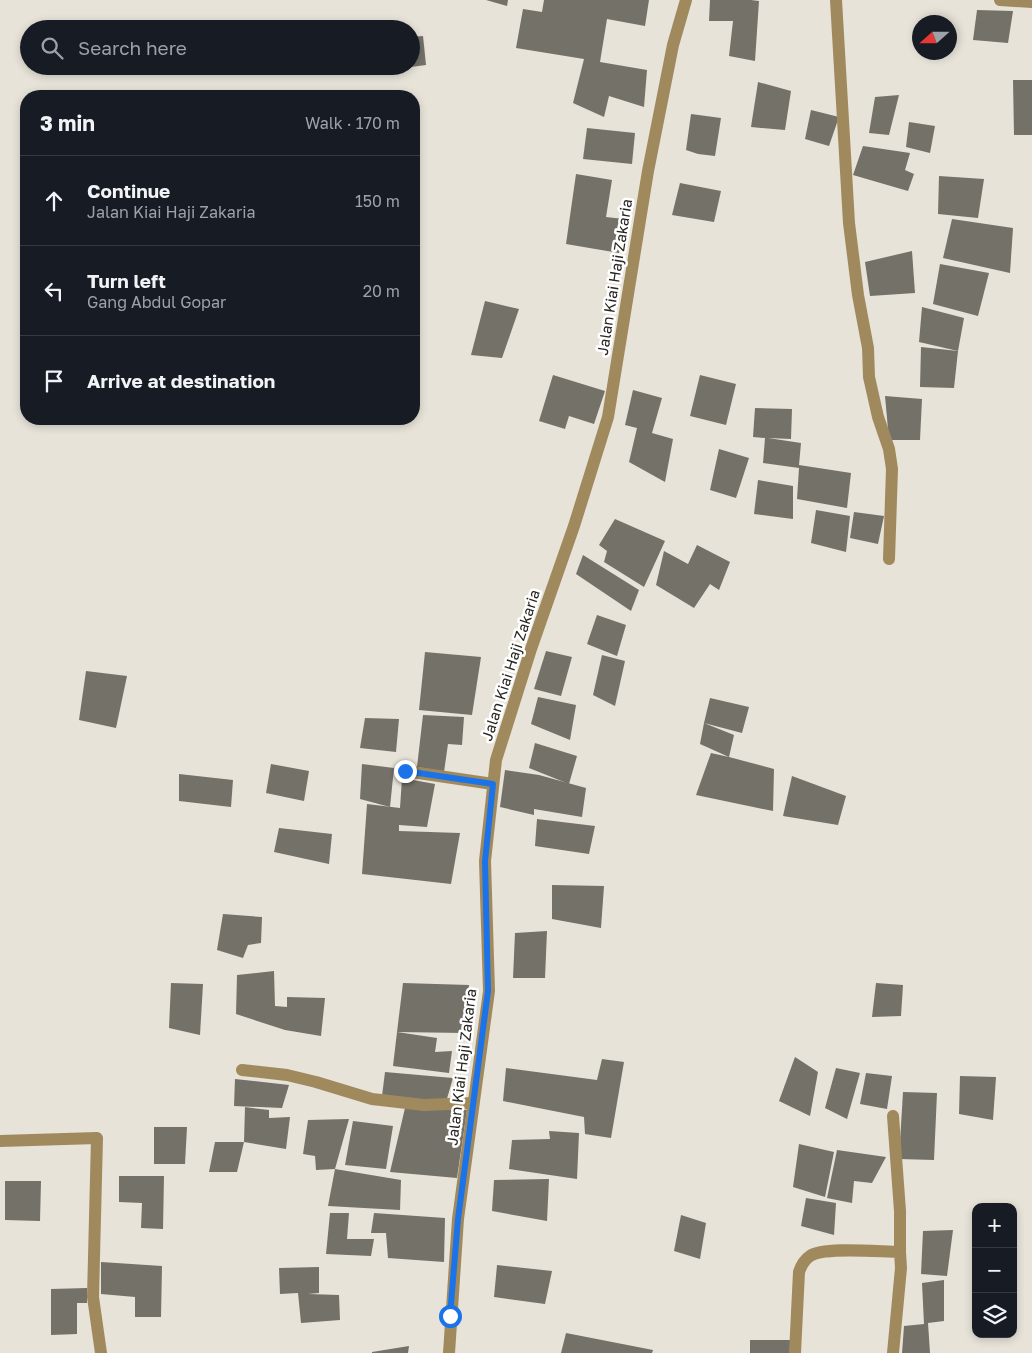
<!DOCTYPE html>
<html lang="en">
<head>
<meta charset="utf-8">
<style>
	:root { --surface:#171b24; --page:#242831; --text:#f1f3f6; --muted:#9ea1a6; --line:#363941 }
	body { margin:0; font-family:"Golos Text",sans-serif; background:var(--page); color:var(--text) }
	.controls { position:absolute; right:15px; bottom:15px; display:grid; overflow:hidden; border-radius:10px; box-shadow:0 2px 8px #0003 }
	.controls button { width:45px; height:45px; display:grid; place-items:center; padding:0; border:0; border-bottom:1px solid var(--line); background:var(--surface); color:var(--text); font:25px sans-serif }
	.compass { position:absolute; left:912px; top:15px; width:45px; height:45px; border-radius:50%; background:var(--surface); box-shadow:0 2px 8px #0003; rotate:249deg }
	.stop { position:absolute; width:15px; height:15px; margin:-11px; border:4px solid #1a73e8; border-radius:50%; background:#fff }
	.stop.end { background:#1a73e8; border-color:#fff; box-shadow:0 1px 5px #0008 }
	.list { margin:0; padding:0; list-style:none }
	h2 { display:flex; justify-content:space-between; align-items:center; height:65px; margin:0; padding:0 20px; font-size:21px }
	h2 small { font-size:16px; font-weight:400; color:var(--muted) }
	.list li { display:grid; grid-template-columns:32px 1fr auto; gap:15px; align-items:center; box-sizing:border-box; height:90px; padding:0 20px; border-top:1px solid var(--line) }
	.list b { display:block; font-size:19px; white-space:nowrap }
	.list p { margin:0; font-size:16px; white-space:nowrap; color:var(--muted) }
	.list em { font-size:16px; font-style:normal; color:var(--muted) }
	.icon { flex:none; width:28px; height:28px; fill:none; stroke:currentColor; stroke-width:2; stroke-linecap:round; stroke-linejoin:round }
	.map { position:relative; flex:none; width:1032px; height:1353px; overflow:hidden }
	.search { position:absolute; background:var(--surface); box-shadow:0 2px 8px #0003; left:20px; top:20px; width:400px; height:55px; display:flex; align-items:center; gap:12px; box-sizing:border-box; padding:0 18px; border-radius:28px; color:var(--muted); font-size:19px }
	.panel { position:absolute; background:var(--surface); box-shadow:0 2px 8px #0003; left:20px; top:90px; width:400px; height:335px; border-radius:20px }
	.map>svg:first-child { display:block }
	.building { fill:#747168 }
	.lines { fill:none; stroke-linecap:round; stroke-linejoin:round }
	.street { stroke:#a1895e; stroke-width:12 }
	.route { stroke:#1a73e8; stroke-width:6 }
	.labels { text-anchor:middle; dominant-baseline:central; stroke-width:5; stroke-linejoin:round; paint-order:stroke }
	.street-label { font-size:15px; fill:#272521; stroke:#fff }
</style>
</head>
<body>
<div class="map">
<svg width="1032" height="1353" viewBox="0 0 1032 1353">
	<rect width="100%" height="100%" fill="#e7e3d9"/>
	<g class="building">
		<path d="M486 0H508L507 6Z"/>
		<path d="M544 0H649L645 26 607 19 600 62 647 70 644 107 609 96 604 117 573 103 584 59 516 48 523 9 542 12Z"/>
		<path d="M710 0H751L759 1 755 61 729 56 733 21H709Z"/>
		<path d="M977 10 1013 11 1008 43 973 40Z"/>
		<path d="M423 36 426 65 411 67V37Z"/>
		<path d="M379 66H406V68L380 70Z"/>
		<path d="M1013 80H1032V135H1014Z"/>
		<path d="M758 82 791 91 785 130 751 127Z"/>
		<path d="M899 95 889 135 869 133 875 97Z"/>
		<path d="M811 110 839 117 829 146 805 139Z"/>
		<path d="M691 114 721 118 715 156 698 154 686 150Z"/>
		<path d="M909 122 935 126 930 153 906 147Z"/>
		<path d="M587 128 635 133 632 164 583 159Z"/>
		<path d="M863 146 910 153 905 170 914 174 908 191 853 175Z"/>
		<path d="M576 174 612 180 606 217 624 219 619 253 566 244Z"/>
		<path d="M939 176 984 179 978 218 938 214Z"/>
		<path d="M680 183 721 191 714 222 672 215Z"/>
		<path d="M952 219 1013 228 1010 273 943 258Z"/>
		<path d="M912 251 915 293 870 296 865 262Z"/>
		<path d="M940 264 989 273 978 316 933 304Z"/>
		<path d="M485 301 519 309 502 358 471 355Z"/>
		<path d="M922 307 964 318 958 351 919 342Z"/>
		<path d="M921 347 958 351 954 388 920 387Z"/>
		<path d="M553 375 605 391 594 424 569 416 565 429 539 421Z"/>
		<path d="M700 375 736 384 726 425 690 416Z"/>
		<path d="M633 390 662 398 652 433 673 439 665 482 629 462 637 428 625 425Z"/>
		<path d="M885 396 922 399 920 440H889Z"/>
		<path d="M755 408 792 409 791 439 768 438 801 443 799 465 851 473 847 508 797 499 799 468 763 463 765 438 753 437Z"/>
		<path d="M719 449 749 458 736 498 710 490Z"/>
		<path d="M758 480 793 486V519L754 514Z"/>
		<path d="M816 510 850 516 846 552 811 543Z"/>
		<path d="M854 512 884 516 878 544 850 538Z"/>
		<path d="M615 519 665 541 644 587 604 562 607 551 599 545Z"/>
		<path d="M697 545 730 562 719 590 710 584 694 608 656 585 664 551 688 564Z"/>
		<path d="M583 555 639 590 631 611 576 574Z"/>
		<path d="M597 615 626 625 617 656 587 644Z"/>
		<path d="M546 651 572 657 561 696 534 689Z"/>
		<path d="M425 652 481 657 472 715 419 710Z"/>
		<path d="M602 655 625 661 615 706 593 695Z"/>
		<path d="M86 671 127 676 116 728 79 720Z"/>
		<path d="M538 697 576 705 570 740 531 724Z"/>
		<path d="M710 698 749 707 742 733 704 723 734 735 729 757 774 769 773 811 696 795 711 753 729 757 700 744 704 723Z"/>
		<path d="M423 715 464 717 462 745 448 744 444 772 417 767Z"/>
		<path d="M365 718 399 719 396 752 360 748Z"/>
		<path d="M535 743 577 756 569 784 529 768Z"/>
		<path d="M271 764 309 771 304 801 266 793Z"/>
		<path d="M362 764 394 768 390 807 360 799Z"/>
		<path d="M505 770 539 775 586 788 582 817 534 809V815L500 807Z"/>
		<path d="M179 774 233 780 231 807 179 801Z"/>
		<path d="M792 776 846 796 838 825 783 816Z"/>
		<path d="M402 778 435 784 427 827 399 825V831L460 833 451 884 362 874 367 804 400 808Z"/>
		<path d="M537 819 595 826 589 854 535 846Z"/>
		<path d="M279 828 332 834 329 864 274 852Z"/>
		<path d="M552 885 604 886 601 928 552 919Z"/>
		<path d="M223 914 262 917 261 943 248 945 243 958 217 950Z"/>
		<path d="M547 931 545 978H513L515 933Z"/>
		<path d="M274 971 275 1006 287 1007V997L325 998 321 1036 285 1030 236 1014 237 975Z"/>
		<path d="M171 983 203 984 200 1035 169 1028Z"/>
		<path d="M403 983 469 985 464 1033 397 1032Z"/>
		<path d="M876 983 903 985 901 1016 872 1017Z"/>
		<path d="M397 1032 437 1038 435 1052 452 1051 449 1073 393 1066Z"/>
		<path d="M795 1057 818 1072 810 1116 779 1101Z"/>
		<path d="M602 1059 624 1062 611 1138 585 1134 584 1117 503 1101 506 1068 597 1080Z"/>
		<path d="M836 1068 860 1073 847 1119 825 1108Z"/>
		<path d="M385 1072 453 1078 446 1102 382 1096Z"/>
		<path d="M866 1073 892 1076 887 1109 860 1104Z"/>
		<path d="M960 1076 996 1077 993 1120 959 1114Z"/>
		<path d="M235 1079 289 1085 282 1108 234 1106Z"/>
		<path d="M903 1092 937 1093 934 1160 899 1159Z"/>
		<path d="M245 1107 269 1110V1118L290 1117 286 1149 244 1142Z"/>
		<path d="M405 1108 467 1110 457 1178 390 1172Z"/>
		<path d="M349 1119 335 1169 316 1170 315 1156 303 1154 308 1120Z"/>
		<path d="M353 1121 393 1126 386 1169 345 1165Z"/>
		<path d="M154 1127H187L185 1164H154Z"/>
		<path d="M549 1131 579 1133 577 1179 509 1169 512 1140 550 1139Z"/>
		<path d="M215 1142H244L237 1172H209Z"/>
		<path d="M799 1144 834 1152 825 1197 793 1187Z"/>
		<path d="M837 1150 886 1157 872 1183 854 1181 852 1203 827 1198Z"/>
		<path d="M335 1169 401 1180 400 1210 328 1206Z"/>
		<path d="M119 1176H164L163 1229 141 1228 142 1203 119 1202Z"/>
		<path d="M549 1179 547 1221 492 1211 494 1180Z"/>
		<path d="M5 1181H41L40 1221 5 1220Z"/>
		<path d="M806 1198 836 1203 834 1235 801 1226Z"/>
		<path d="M330 1213H349L347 1239H374L371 1256 326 1254Z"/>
		<path d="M374 1213 445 1218 444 1262 388 1258 386 1233H371Z"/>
		<path d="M681 1215 706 1223 700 1259 674 1251Z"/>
		<path d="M953 1230 947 1276 921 1274 923 1231Z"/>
		<path d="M101 1262 162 1266 161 1317H135V1297L101 1294Z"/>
		<path d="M497 1265 552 1271 545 1304 494 1297Z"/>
		<path d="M319 1267V1293L308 1294 339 1295 340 1320 301 1323 298 1293 280 1294 279 1268Z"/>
		<path d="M944 1280V1321L928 1323 930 1353H902L904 1326 924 1324 922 1283Z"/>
		<path d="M87 1288V1303H77V1334L51 1335V1289Z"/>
		<path d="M566 1333 653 1350 652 1353H561Z"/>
		<path d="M750 1340H793L792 1353H750Z"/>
		<path d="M409 1346 408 1353H372V1352Z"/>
	</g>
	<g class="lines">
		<g class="street">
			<path d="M836 0 849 223 858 295 868 348 869 377 878 417 889 449 892 469 889 559"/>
			<path d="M1000 0 1032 2"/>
			<path d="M405 771 493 784"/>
			<path d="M242 1070 287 1075 316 1082 372 1099 424 1105 473 1103"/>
			<path d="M893 1116 900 1211V1252"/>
			<path d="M0 1141 97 1138 93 1297 101 1353"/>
			<path d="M449 1353 458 1219 489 991 485 861 496 760 531 649 574 526 608 417 648 171 673 45 686 0"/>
			<path d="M795 1353 799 1272C801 1266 804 1260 810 1256 824 1246 881 1252 900 1252L901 1268 893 1353"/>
		</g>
	</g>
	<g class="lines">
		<path class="route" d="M405 771 493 784 485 861 488 991 458 1219 450 1316"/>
	</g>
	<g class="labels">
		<g class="street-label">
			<text transform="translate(614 277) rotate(-81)">Jalan Kiai Haji Zakaria</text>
			<text transform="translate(510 665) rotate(-72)">Jalan Kiai Haji Zakaria</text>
			<text transform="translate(461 1067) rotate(-83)">Jalan Kiai Haji Zakaria</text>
		</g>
	</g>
</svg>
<div class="controls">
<button>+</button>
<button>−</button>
<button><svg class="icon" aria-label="layers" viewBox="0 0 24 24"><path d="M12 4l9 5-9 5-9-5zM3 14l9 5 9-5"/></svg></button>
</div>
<svg class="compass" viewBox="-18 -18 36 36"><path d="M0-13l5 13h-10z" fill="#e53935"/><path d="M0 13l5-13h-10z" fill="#9ea1a6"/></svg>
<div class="stop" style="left:450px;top:1316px"></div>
<div class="stop end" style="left:405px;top:771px"></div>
<div class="search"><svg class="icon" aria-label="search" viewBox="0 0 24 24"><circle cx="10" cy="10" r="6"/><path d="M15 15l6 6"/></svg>Search here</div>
<section class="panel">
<h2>3 min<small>Walk · 170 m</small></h2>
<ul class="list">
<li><svg class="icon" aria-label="ahead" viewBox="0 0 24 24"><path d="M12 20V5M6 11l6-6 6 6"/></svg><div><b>Continue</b><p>Jalan Kiai Haji Zakaria</p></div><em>150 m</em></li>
<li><svg class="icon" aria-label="left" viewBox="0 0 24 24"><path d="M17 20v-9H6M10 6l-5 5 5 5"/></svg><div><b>Turn left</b><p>Gang Abdul Gopar</p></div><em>20 m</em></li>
<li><svg class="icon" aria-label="arrive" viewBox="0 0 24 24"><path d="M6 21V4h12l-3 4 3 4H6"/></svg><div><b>Arrive at destination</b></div></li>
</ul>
</section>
</div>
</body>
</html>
